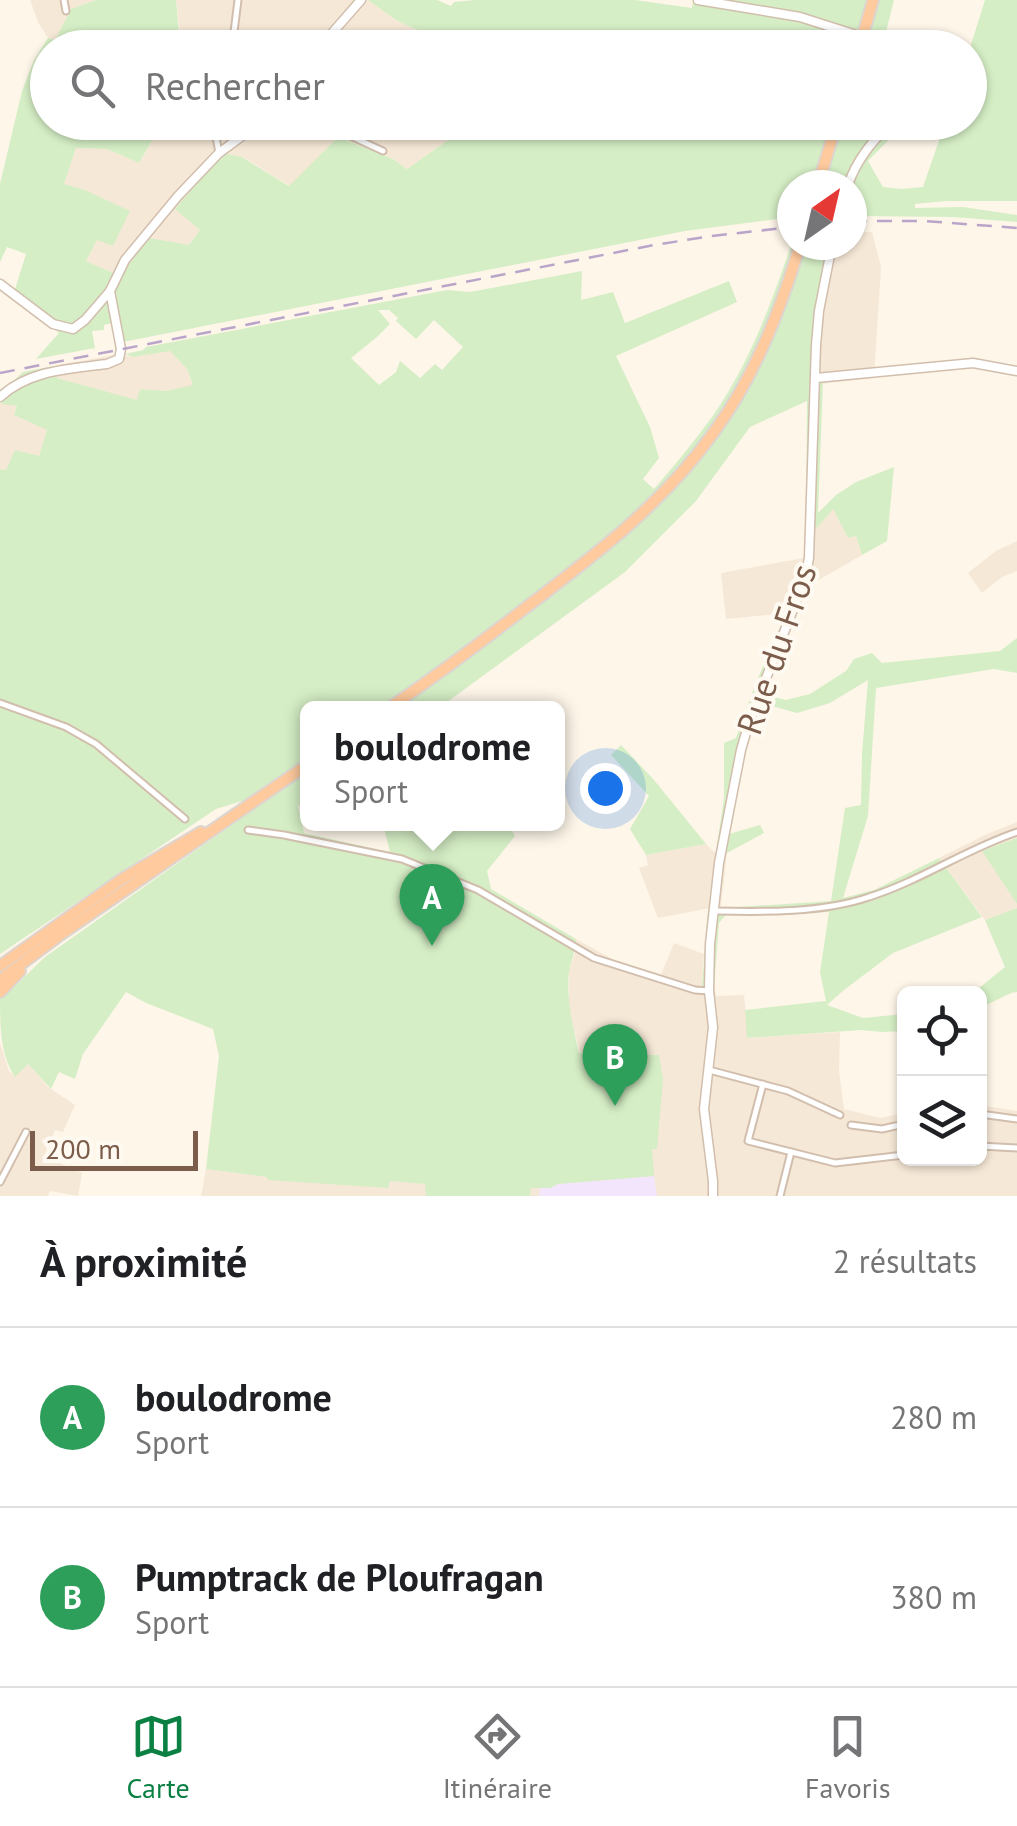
<!DOCTYPE html>
<html lang="fr">
<head>
<meta charset="utf-8">
<style>
	:root { --surface:#fff; --page:#f2f2f2; --text:#202124; --muted:#757577; --line:#e0e0e0; --accent:#0b8043 }
	body { margin:0; font-family:"PT Sans",sans-serif; background:var(--page); color:var(--text) }
	.controls { position:absolute; right:30px; bottom:30px; display:grid; overflow:hidden; border-radius:15px; box-shadow:0 2px 8px #0004 }
	.controls button { width:90px; height:90px; display:grid; place-items:center; padding:0; border:0; border-bottom:2px solid var(--line); background:var(--surface); color:var(--text); font:50px sans-serif }
	.compass { position:absolute; left:777px; top:170px; width:90px; height:90px; border-radius:50%; background:var(--surface); box-shadow:0 2px 8px #0004; rotate:34deg }
	.scale { position:absolute; left:30px; bottom:25px; width:168px; box-sizing:border-box; padding-left:10px; border:5px solid #7c5c4a; border-top:0; font-size:28px; line-height:35px; white-space:nowrap; color:#7c5c4a; -webkit-text-stroke:8px #fffaf1; paint-order:stroke }
	.you { position:absolute; left:605px; top:788px; width:35px; height:35px; margin:-25px; border:8px solid #fff; border-radius:50%; background:#1a73e8; box-shadow:0 0 0 15px #1a73e833 }
	.badge { display:grid; place-items:center; width:65px; height:65px; border-radius:50%; background:var(--accent); color:#fff; font-size:32px; font-weight:700 }
	.pin { position:absolute; translate:-50% -82px; filter:drop-shadow(0 2px 5px #0008) }
	.pin::after { content:''; position:absolute; top:52px; width:35px; height:30px; background:inherit; clip-path:polygon(0 0,100% 0,50% 100%) }
	.popup { position:absolute; left:300px; top:701px; width:265px; height:130px; box-sizing:border-box; display:grid; place-content:center; border-radius:15px; background:var(--surface); filter:drop-shadow(0 2px 8px #0005); font-size:32px; white-space:nowrap; color:var(--muted) }
	.popup b { font-size:38px; color:var(--text) }
	.popup::after { content:''; position:absolute; left:50%; top:100%; margin-left:-20px; border:20px solid transparent; border-top-color:var(--surface) }
	.list { margin:0; padding:0; list-style:none }
	h2 { display:flex; justify-content:space-between; align-items:center; height:130px; margin:0; padding:0 40px; font-size:42px }
	h2 small { font-size:32px; font-weight:400; color:var(--muted) }
	.list li { display:grid; grid-template-columns:65px 1fr auto; gap:30px; align-items:center; box-sizing:border-box; height:180px; padding:0 40px; border-top:2px solid var(--line) }
	.list b { display:block; font-size:38px; white-space:nowrap }
	.list p { margin:0; font-size:32px; white-space:nowrap; color:var(--muted) }
	.list em { font-size:32px; font-style:normal; color:var(--muted) }
	.icon { flex:none; width:55px; height:55px; fill:none; stroke:currentColor; stroke-width:2; stroke-linecap:round; stroke-linejoin:round }
	.map { position:relative; flex:none; width:1017px; height:1196px; overflow:hidden }
	.search { position:absolute; background:var(--surface); box-shadow:0 2px 8px #0004; left:30px; right:30px; top:30px; height:110px; display:flex; align-items:center; gap:25px; box-sizing:border-box; padding:0 35px; border-radius:55px; color:var(--muted); font-size:38px }
	.sheet { height:490px; background:var(--surface) }
	nav { display:flex; justify-content:space-around; align-items:center; box-sizing:border-box; height:140px; border-top:2px solid var(--line); background:var(--surface); font-size:28px; color:var(--muted) }
	nav a { display:grid; justify-items:center; gap:5px }
	nav .on { color:var(--accent) }
	.map>svg:first-child { display:block }
	.residential { fill:#f6e8d7 }
	.education { fill:#f3e5fb }
	.green { fill:#d5eec5; fill-rule:evenodd }
	.lines { fill:none; stroke-linecap:round; stroke-linejoin:round }
	.minor-casing { stroke:#d2bead; stroke-width:9 }
	.tertiary-casing { stroke:#d2bead; stroke-width:11 }
	.trunk-casing { stroke:#ddd5d0; stroke-width:14 }
	.minor { stroke:#fff; stroke-width:5 }
	.tertiary { stroke:#fff; stroke-width:8 }
	.trunk { stroke:#feca9e; stroke-width:10 }
	.rail { stroke:#baa5ca; stroke-width:2.5; stroke-dasharray:15 10; stroke-linecap:butt }
	.trunk-bridge-casing { stroke:#ddd5d0; stroke-width:14; stroke-linecap:butt }
	.trunk-bridge { stroke:#feca9e; stroke-width:10 }
	.labels { text-anchor:middle; dominant-baseline:central; stroke-width:8; stroke-linejoin:round; paint-order:stroke }
	.street-label { font-size:35px; fill:#7c5c4a; stroke:#fffaf1 }
</style>
</head>
<body>
<div class="map">
<svg width="1017" height="1196" viewBox="0 0 1017 1196">
	<rect width="100%" height="100%" fill="#fef6e9"/>
	<g class="residential">
		<path d="M30 0H96L71 9 55 40 48 38 38 22Z"/>
		<path d="M176 0H368L396 20 440 41 438 48 190 47 189 30 180 31Z"/>
		<path d="M436 122 454 131 448 140 407 169 393 159 338 137 290 186 243 157 175 208 200 230 189 245 120 276 86 261 97 240 64 184 76 148 107 149 139 163 162 123Z"/>
		<path d="M852 232H872L881 267 874 378 811 385 815 304 825 298 837 245H852Z"/>
		<path d="M170 350 187 369 193 386 166 391 140 389 138 401 56 378 54 366 118 354 133 357Z"/>
		<path d="M0 402 17 406 14 415 47 429 39 457 6 470 0 469Z"/>
		<path d="M833 509 848 538 856 536 862 555 810 585 798 612 726 619 721 573 804 558 806 530 818 527Z"/>
		<path d="M1017 541V571L1002 577 982 593 968 573 996 551Z"/>
		<path d="M1017 822V838L983 851 1017 904V908L985 920 939 858 985 835Z"/>
		<path d="M706 844 714 852 727 853 721 906 658 918 639 868 648 865 646 855Z"/>
		<path d="M576 939 614 960 660 977 674 943 704 954 702 985 714 987 716 996 744 995 748 1038 840 1032 839 1071 844 1109 880 1118 904 1113V1158H980V1105L1017 1111V1196H530L531 1188H550L652 1148 658 1055 580 1053 569 1011V969L576 950Z"/>
		<path d="M0 1043 9 1071 15 1076 28 1064 48 1087 75 1105 63 1132 55 1130 44 1156 82 1173 78 1196 50 1191 48 1196H0Z"/>
		<path d="M206 1169 268 1177V1179L388 1187 389 1181 426 1184V1196H201Z"/>
	</g>
	<path class="education" d="M654 1176 657 1196H539L540 1188H550L557 1184Z"/>
	<g class="green">
		<path d="M96 0H176L179 31 190 30V47L48 48V122L162 123 139 163 107 149 76 148 64 184 85 190 130 211 113 246 97 240 86 261 120 276 149 238 189 245 200 230 175 209 211 167 227 154 242 157 289 186 338 137 393 159 407 169 448 140 453 132 436 123H905L868 161 883 187 901 189 923 187 945 123 970 122V48L985 0H1017V201H946L915 204V208L963 207 1017 215V222L953 217 852 216V185H792V217L685 231 123 342 119 321 104 325V330L92 331 95 348 36 359 59 333 12 299 26 254 7 247 0 262V184L22 91 34 60 48 38 55 40 71 9Z"/>
		<path d="M368 0H437L451 6 454 2 475 0H635L692 8 693 0H894L886 32 912 41 918 47H438L440 41 396 20Z"/>
		<path d="M792 242V245H837L825 299 815 304 811 384 823 382 818 513 836 495 856 482 894 467 887 541 862 555 856 536 848 538 833 509 818 527 806 530 807 401 750 427 696 501 625 572 439 708H307V800L298 806 304 833 390 852 383 824H446L448 828 463 824H509L515 836 487 871 491 889 576 939C576 951 571 960 569 971 566 1000 573 1026 579 1053L659 1055 663 1079 657 1149H652L654 1176 558 1184 550 1188H531L530 1196H426L425 1184 390 1181 388 1188 268 1180 267 1177 206 1169 219 1056 213 1029 146 1003 126 992 83 1054 75 1079 59 1072 51 1089 28 1064 15 1077C0 1056 0 1024 0 997L5 996 45 957 250 812 242 801 216 809 0 954V469L6 470 15 450 39 456 47 430 14 415 17 406 2 404 0 393 23 372 54 366 57 378 137 400 140 389 166 391 193 385 187 369 170 351 133 357 125 354 143 350 146 347 447 290 470 292 582 271 581 300 613 292 625 323 729 281 737 302 616 356 650 427 659 458 643 479 654 489C674 466 694 442 712 417 749 365 772 302 792 242ZM378 310H389L398 318 396 321 416 339 434 320 463 347 442 370 435 364 420 378 400 361 396 372 379 385 351 358 377 337 390 324Z"/>
		<path d="M798 612 765 695 786 700 810 694 846 671 854 659 872 653 882 663 1000 651 1017 638V673L994 669 876 688 868 816 843 898 874 890 939 858 982 917 893 953 844 990 827 1005 863 1018 904 1014V1031L882 1032 861 1030 747 1038 745 1010 826 1001 820 972 829 912 726 915 719 923 714 987 702 986 708 909 831 901 845 808 861 805 862 754 868 680 830 703 797 713 761 703 747 748 729 834 760 825 764 833 727 853 716 852 724 798V743L736 738 755 685 786 613Z"/>
		<path d="M621 745 654 780 706 844 646 855 630 829 649 796 611 755Z"/>
		<path d="M1017 838V904L982 851Z"/>
		<path d="M1017 908V992L1011 993 980 1008V994L973 993 1005 967 985 920Z"/>
	</g>
	<g class="lines">
		<defs>
			<g id="minor">
				<path d="M64 0 66 11"/>
				<path d="M232 48 238 0"/>
				<path d="M215 122V132L219 153"/>
				<path d="M320 122 383 151"/>
				<path d="M0 703 66 727 96 744 185 819"/>
				<path d="M248 830 284 835 402 859 478 890 594 958 695 990 709 991"/>
				<path d="M715 911C764 912 822 913 869 897 920 881 966 849 1017 832"/>
				<path d="M709 1070 788 1091 840 1115"/>
				<path d="M763 1084 748 1141 835 1163 904 1155"/>
				<path d="M980 1114 1017 1119"/>
				<path d="M851 1125 882 1129 904 1124"/>
				<path d="M980 1146 1017 1148"/>
				<path d="M0 1182 26 1132"/>
				<path d="M780 1196 791 1152"/>
			</g>
			<g id="tertiary">
				<path d="M698 0 800 17 897 48"/>
				<path d="M319 48 361 0"/>
				<path d="M848 185C857 159 872 142 891 122"/>
				<path d="M0 284 53 324 73 329 85 320 110 291 125 260 178 196 219 153 261 122"/>
				<path d="M816 378 973 363 1017 371"/>
				<path d="M0 397C29 370 69 369 107 364L119 359 121 349 110 291"/>
				<path d="M713 1196V1181L704 1109 713 1027 709 991 710 944 719 863 741 750 750 719 805 579 809 558 816 345 819 311 832 245"/>
			</g>
			<g id="trunk">
				<path d="M867 21 873 0"/>
				<path d="M818 185 837 122"/>
				<path d="M389 708C435 677 480 643 524 609 594 556 663 504 714 432 755 376 780 311 800 245"/>
				<path d="M0 966 122 879 201 832"/>
				<path d="M0 980 60 935 307 765"/>
				<path d="M0 992 20 971"/>
			</g>
		</defs>
		<use href="#minor" class="minor-casing"/>
		<use href="#tertiary" class="tertiary-casing"/>
		<use href="#trunk" class="trunk-casing"/>
		<use href="#minor" class="minor"/>
		<use href="#tertiary" class="tertiary"/>
		<use href="#trunk" class="trunk"/>
		<g class="rail">
			<path d="M852 221H925L1017 228"/>
			<path d="M0 373 654 245 712 236 792 227"/>
		</g>
		<defs>
			<path id="trunk-bridge" d="M859 47 867 21"/>
		</defs>
		<use href="#trunk-bridge" class="trunk-bridge-casing"/>
		<use href="#trunk-bridge" class="trunk-bridge"/>
	</g>
	<g class="labels">
		<g class="street-label">
			<text transform="translate(776 649) rotate(-71)">Rue du Fros</text>
		</g>
	</g>
</svg>
<div class="controls">
<button><svg class="icon" aria-label="locate" viewBox="0 0 24 24"><circle cx="12" cy="12" r="6"/><path d="M12 2v4M12 18v4M2 12h4M18 12h4"/></svg></button>
<button><svg class="icon" aria-label="layers" viewBox="0 0 24 24"><path d="M12 4l9 5-9 5-9-5zM3 14l9 5 9-5"/></svg></button>
</div>
<svg class="compass" viewBox="-18 -18 36 36"><path d="M0-13l5 13h-10z" fill="#e53935"/><path d="M0 13l5-13h-10z" fill="#757577"/></svg>
<div class="scale">200 m</div>
<div class="you"></div>
<div class="pin badge" style="left:432px;top:946px;background:#2e9e5b">A</div>
<div class="popup"><b>boulodrome</b>Sport</div>
<div class="pin badge" style="left:615px;top:1106px;background:#2e9e5b">B</div>
<div class="search"><svg class="icon" aria-label="search" viewBox="0 0 24 24"><circle cx="10" cy="10" r="6"/><path d="M15 15l6 6"/></svg>Rechercher</div>
</div>
<section class="sheet">
<h2>À proximité<small>2 résultats</small></h2>
<ul class="list">
<li><span class="badge" style="background:#2e9e5b">A</span><div><b>boulodrome</b><p>Sport</p></div><em>280 m</em></li>
<li><span class="badge" style="background:#2e9e5b">B</span><div><b>Pumptrack de Ploufragan</b><p>Sport</p></div><em>380 m</em></li>
</ul>
</section>
<nav>
<a class="on"><svg class="icon" aria-label="map" viewBox="0 0 24 24"><path d="M3 6l6-2 6 2 6-2v14l-6 2-6-2-6 2zM9 4v14M15 6v14"/></svg>Carte</a>
<a><svg class="icon" aria-label="directions" viewBox="0 0 24 24"><path d="M12 3l9 9-9 9-9-9zM9 14v-3h6M13 9l2 2-2 2"/></svg>Itinéraire</a>
<a><svg class="icon" aria-label="saved" viewBox="0 0 24 24"><path d="M7 4h10v16l-5-4-5 4z"/></svg>Favoris</a>
</nav>
</body>
</html>
